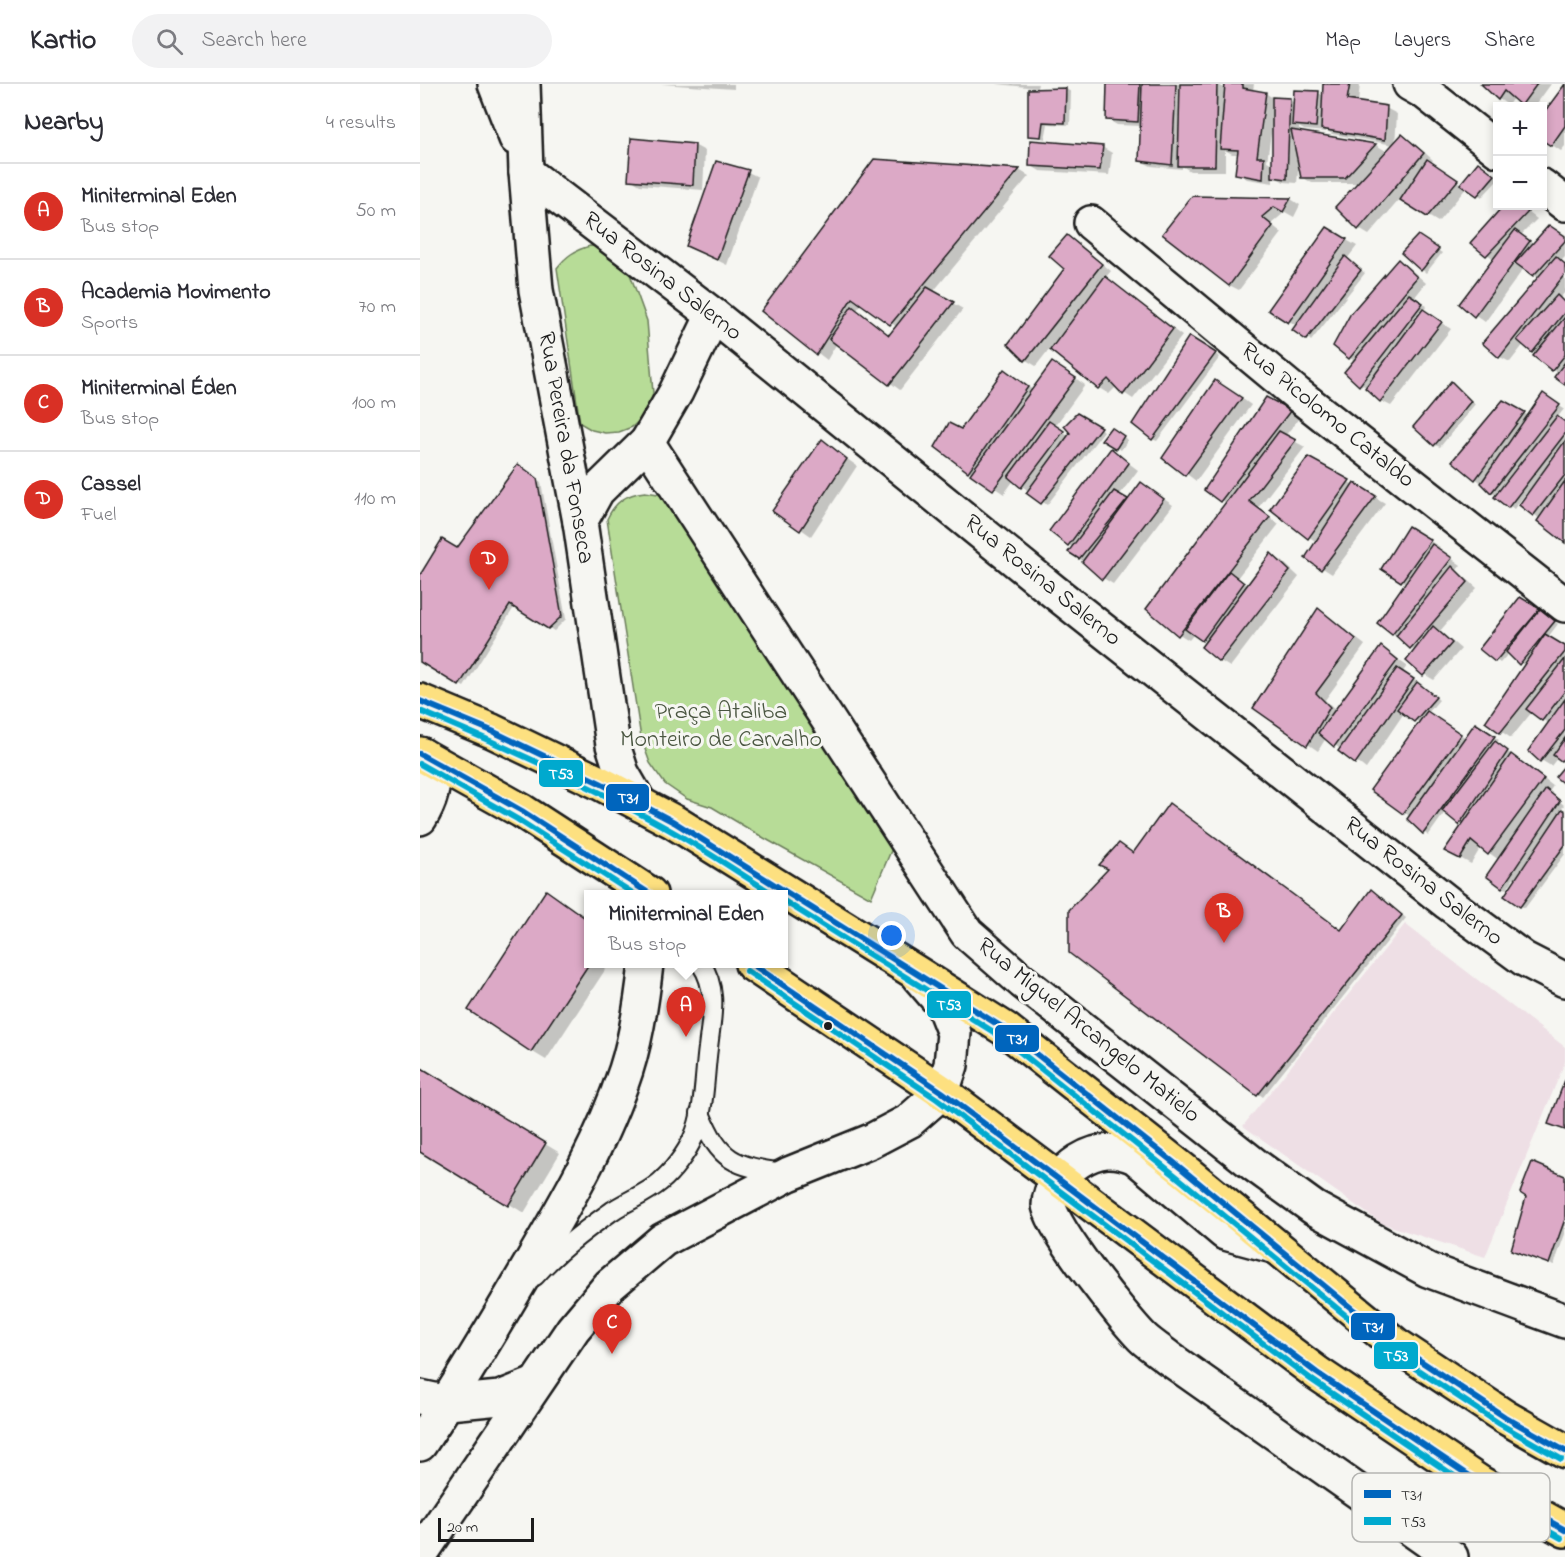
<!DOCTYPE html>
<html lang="en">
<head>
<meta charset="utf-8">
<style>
	:root { --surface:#fff; --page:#f2f2f3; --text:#2b2b33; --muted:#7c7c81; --line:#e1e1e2; --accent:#d93025 }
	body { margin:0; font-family:"Indie Flower",sans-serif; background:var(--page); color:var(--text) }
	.controls { position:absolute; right:18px; top:18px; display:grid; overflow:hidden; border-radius:0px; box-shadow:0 3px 9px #0003 }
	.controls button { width:54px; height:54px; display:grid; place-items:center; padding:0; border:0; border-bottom:2px solid var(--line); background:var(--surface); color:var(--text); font:30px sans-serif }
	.scale { position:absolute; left:18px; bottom:15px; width:96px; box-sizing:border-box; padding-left:6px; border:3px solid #1c1c1c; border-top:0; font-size:16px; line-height:21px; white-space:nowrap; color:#1c1c1c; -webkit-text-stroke:4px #f6f6f2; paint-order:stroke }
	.you { position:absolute; left:472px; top:852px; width:21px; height:21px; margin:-15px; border:4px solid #fff; border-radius:50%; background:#1a73e8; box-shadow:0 0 0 9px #1a73e833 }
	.badge { display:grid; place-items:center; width:39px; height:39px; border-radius:50%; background:var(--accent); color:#fff; font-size:20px; font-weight:700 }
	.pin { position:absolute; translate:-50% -50px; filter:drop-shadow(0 2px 3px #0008) }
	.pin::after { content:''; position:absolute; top:32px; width:21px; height:18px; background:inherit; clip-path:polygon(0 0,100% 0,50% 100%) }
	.popup { position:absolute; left:164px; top:806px; width:204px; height:78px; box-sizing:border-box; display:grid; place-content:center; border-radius:0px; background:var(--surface); filter:drop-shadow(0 2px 4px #0005); font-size:20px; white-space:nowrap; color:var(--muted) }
	.popup b { font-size:22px; color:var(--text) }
	.popup::after { content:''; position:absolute; left:50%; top:100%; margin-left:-12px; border:12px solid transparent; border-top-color:var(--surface) }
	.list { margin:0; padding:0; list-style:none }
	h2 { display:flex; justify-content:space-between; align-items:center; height:78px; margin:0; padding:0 24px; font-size:26px }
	h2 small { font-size:20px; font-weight:400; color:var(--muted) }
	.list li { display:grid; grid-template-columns:39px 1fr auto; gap:18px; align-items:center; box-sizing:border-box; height:96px; padding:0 24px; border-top:2px solid var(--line) }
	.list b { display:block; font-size:22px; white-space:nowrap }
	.list p { margin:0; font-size:20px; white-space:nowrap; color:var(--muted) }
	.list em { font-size:20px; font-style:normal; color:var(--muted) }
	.icon { flex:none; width:33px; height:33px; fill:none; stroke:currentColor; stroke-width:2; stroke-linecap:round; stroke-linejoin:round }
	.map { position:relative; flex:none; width:1145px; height:1473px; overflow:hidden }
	header { display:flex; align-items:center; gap:36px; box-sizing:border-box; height:84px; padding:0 30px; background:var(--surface); border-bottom:2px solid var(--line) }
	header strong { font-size:28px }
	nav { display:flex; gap:33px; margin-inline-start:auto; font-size:21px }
	.search { width:420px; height:54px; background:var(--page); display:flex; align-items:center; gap:15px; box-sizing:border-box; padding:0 21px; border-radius:33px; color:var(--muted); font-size:22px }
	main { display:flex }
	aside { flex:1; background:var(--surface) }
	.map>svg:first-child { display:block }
	.built { fill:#eedfe5 }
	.green { fill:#b7dc97; stroke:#6a7c5a; stroke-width:1.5 }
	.shadow { fill:#0003; fill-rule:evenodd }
	.building { fill:#dca9c6; stroke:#1c1c1c; stroke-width:1.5 }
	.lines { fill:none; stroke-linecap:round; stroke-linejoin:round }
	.lane-casing { stroke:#1c1c1c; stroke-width:22 }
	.street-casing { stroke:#1c1c1c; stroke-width:38 }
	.secondary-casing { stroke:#1c1c1c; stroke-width:38 }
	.primary-casing { stroke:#1c1c1c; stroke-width:38 }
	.lane { stroke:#f6f6f2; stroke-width:18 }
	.street { stroke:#f6f6f2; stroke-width:33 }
	.secondary { stroke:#f6f6f2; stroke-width:33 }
	.primary { stroke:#fde080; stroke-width:33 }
	.bus-1-casing { stroke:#f6f6f2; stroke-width:10 }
	.bus-2-casing { stroke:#f6f6f2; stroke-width:10 }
	.bus-1 { stroke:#0065bd; stroke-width:6 }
	.bus-2 { stroke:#00a9ce; stroke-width:6 }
	.bus-dot { fill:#1c1c1c; stroke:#f6f6f2; stroke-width:2 }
	.labels { text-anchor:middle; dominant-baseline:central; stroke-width:6; stroke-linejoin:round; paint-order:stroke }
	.street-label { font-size:24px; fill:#1c1c1c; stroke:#f6f6f2 }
	.park-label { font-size:24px; fill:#4a5641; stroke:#f6f6f2 }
	.key { fill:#f6f6f2; stroke:#b5b5b2; stroke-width:1.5 }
	.key-label { font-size:16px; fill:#1c1c1c }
	.line-badge { stroke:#f6f6f2; stroke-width:2 }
	.badge-label { font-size:16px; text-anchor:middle; font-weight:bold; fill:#fff }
</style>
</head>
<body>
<header>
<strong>Kartio</strong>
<div class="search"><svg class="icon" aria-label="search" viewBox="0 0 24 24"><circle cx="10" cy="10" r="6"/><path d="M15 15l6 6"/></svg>Search here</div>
<nav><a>Map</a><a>Layers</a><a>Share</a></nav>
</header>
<main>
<aside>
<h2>Nearby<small>4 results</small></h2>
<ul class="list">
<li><span class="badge">A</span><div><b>Miniterminal Eden</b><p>Bus stop</p></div><em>50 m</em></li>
<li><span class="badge">B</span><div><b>Academia Movimento</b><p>Sports</p></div><em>70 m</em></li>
<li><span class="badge">C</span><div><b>Miniterminal Éden</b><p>Bus stop</p></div><em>100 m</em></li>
<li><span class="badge">D</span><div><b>Cassel</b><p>Fuel</p></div><em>110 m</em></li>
</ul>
</aside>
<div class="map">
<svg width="1145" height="1473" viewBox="0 0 1145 1473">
	<rect width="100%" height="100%" fill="#f6f6f2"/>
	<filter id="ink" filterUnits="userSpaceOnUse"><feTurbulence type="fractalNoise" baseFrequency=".0167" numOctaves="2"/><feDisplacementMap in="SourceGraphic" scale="12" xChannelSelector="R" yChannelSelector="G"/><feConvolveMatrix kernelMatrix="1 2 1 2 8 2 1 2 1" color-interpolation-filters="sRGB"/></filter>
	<g filter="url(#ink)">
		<path class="built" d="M985 840 1145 963V978L1065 1173 961 1139 823 1042Z"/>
		<g class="green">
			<path d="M170 162 184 163 206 179 227 237 233 309 230 323 222 334 212 343 199 348 185 349 172 346 160 339 137 184C146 172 155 166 170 162Z"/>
			<path d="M225 408 238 410 249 416 473 762 451 814 344 754 292 723 267 715 245 700 230 679 221 654 187 435C195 418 206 410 225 408Z"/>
		</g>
		<g class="shadow">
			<path d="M241 0H314V5Z"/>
			<path d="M576 0H618L617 4Z"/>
			<path d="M688 0H797L806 5V0H834L833 7 845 9 855 15 869 16 875 19 898 9 904 12 905 0H940L938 19 966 24 977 30 975 61 983 52 993 58 1013 76 1011 79 1044 102 1063 82 1078 94V96L1062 113 1047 103 1018 138 980 115 949 151 939 145 917 123 939 99H892L882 93 879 78 877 99 864 98 853 92V99L827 95 817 89 819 70H812L805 66V87H770L762 82V85L731 82 721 77 722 42 697 41 687 35ZM852 42H854V81L847 77ZM879 43 884 46 906 48V46L912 50 974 61 968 68 956 61 879 49Z"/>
			<path d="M1063 0H1131L1115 22H1101L1093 14 1088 21 1079 15Z"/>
			<path d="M1145 2V62L1141 67 1132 61Z"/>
			<path d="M646 5 651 8 650 41 628 40 625 55 610 51 609 7Z"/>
			<path d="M274 61 285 67 283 106 220 101 210 95Z"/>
			<path d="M682 63 692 69 689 91 620 87 610 81Z"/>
			<path d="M454 76 599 86 609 92 513 208 543 225 480 306 417 259 407 276 343 227ZM442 219 477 243 470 252 437 226Z"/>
			<path d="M328 88 338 93 307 181 278 167Z"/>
			<path d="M773 113 871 115 880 121 874 133 865 128 851 140 862 149 819 206 809 201Z"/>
			<path d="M1085 122H1100L1117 135 1101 151 1114 160 1145 153V173L1141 177 1145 180V208L1140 214 1145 219V299L1138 289 1115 272 1116 270 1104 260 1090 278 1080 273 1119 194 1104 184 1065 238 1041 220 1074 175 1052 159Z"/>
			<path d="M907 145 937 162 927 175 945 189 891 257 877 242 850 225Z"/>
			<path d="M647 153 657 158 691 187 685 194 762 252 713 315 704 309 697 302 689 310 679 304 630 264 616 282 606 276 590 260 646 184Z"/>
			<path d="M998 153 1022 169 1006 189 983 169Z"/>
			<path d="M978 177 988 183 1006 199 994 214 1007 222 1003 227 1031 245 971 322 961 317 945 302 940 301 926 288 935 277 930 274Z"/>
			<path d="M769 254 800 273 737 357 732 355Z"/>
			<path d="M643 285 665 301 635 342 650 352 657 331 684 347 627 421 594 396 584 410 548 386 541 347 584 287 613 306Z"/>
			<path d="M1032 299 1055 320 1020 363 1015 361Z"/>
			<path d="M806 303 831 321 776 397 744 373Z"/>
			<path d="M1128 314 1144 325 1137 334 1145 339V457L1114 430 1109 410 1107 408 1094 425 1034 377 1084 318 1109 332Z"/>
			<path d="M847 315 880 333 865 352 885 363 838 424 859 440 817 494 829 502 852 471 862 477 879 493 810 583 800 577 787 559 774 550 769 556 759 550 807 420 786 406Z"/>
			<path d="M691 345 708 356 701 366 684 356Z"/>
			<path d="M402 357 437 382 391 452 354 426Z"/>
			<path d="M691 366 718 386 699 412 709 417 721 400 753 421 693 500 683 494 659 474 653 463 649 461Z"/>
			<path d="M889 375 965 419 912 490 887 474 897 458 889 453Z"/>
			<path d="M103 385 121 398 146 535 134 547 95 522 44 603 0 577V493L37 465Z"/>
			<path d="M988 444 1020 463 1018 465 1041 481 1037 486 1057 504 1020 547 1041 565 1014 596 1004 590 996 567 972 550 987 500 963 485Z"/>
			<path d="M1100 515 1138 540 1128 553 1145 563V678L1138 673 1131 682 1121 676 1129 640 1112 628 1091 654 1067 638 1105 582 1089 569 1080 579 1076 576Z"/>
			<path d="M899 526 945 561 905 616 916 626 961 564 987 582 982 589 1003 601 1002 603 1019 616 1008 629 1046 654 1056 641 1079 656 1076 659 1133 702 1129 708 1144 721 1141 726 1145 728V770L1105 824 1101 822 1097 796 1094 794 1087 805 1082 803 1079 776 1061 763 1051 780 1036 772 1044 742 1025 728 1008 752 991 733 952 706 1000 639 984 629 946 685 906 654 898 667 835 624Z"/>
			<path d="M956 810 986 834 843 1013 651 869 922 847Z"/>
			<path d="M140 818 168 838V880H189L126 976 111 967Z"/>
			<path d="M0 984 140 1069 104 1129 0 1066Z"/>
			<path d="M1145 1094V1150L1134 1181 1097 1168Z"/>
		</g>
		<g class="building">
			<path d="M687 0H720L718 38 686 36Z"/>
			<path d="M722 0H756L752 81 719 77Z"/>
			<path d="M760 0H797L795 82H758Z"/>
			<path d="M805 0H823V4L846 8 837 73H844L843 95 815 90 818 66 800 65Z"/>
			<path d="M903 0H930L927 16 967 22 965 56 901 45Z"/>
			<path d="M1061 0H1117L1101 22 1084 7 1078 16Z"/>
			<path d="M1145 0V42L1131 62 1122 56V31Z"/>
			<path d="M646 4 645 39 623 38 621 53 608 52V5Z"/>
			<path d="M874 6 899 7 896 43 872 41Z"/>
			<path d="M852 13 870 14 867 95 852 93Z"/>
			<path d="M871 46 956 60 925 94H881Z"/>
			<path d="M982 50 1004 69 938 146 915 123Z"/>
			<path d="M211 54 275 60 273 101 208 96Z"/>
			<path d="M610 56 683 62 680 86 609 82Z"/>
			<path d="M454 75 600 85 470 241 432 214 396 271 341 227Z"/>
			<path d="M1007 75 1038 96 1007 133 980 116Z"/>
			<path d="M296 77 329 86 297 176 266 162Z"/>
			<path d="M1058 78 1075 91 1057 112 1040 100Z"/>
			<path d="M772 112 871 114 863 128 854 123 842 133 853 142 809 202 742 150Z"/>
			<path d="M1083 122H1099L1108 128 1066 172 1050 159Z"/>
			<path d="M1129 141 1145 152V157L1113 192 1095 179Z"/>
			<path d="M907 143 927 155 868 239 848 226Z"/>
			<path d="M1095 146 1110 157 1054 233 1039 220Z"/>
			<path d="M647 151 682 180 605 277 588 260 644 185 629 172Z"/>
			<path d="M998 151 1019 165 1001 187 981 169Z"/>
			<path d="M925 172 941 186 886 256 872 246Z"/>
			<path d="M1136 172 1145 180V190L1079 274 1062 259Z"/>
			<path d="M978 175 997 193 929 275 913 262 931 229Z"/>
			<path d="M685 192 753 245 703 311 688 295 678 305 630 266Z"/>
			<path d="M507 203 534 218 469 301 409 255 432 222 469 251Z"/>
			<path d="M989 210 1003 219 939 302 924 288Z"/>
			<path d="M1137 211 1145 219V228L1112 269 1097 256Z"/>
			<path d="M1003 225 1022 238 960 318 945 304Z"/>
			<path d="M1145 233V271L1132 287 1113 272Z"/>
			<path d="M769 252 796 269 732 356 712 340Z"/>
			<path d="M632 278 656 294 573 406 550 390Z"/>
			<path d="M1145 278V301L1134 293Z"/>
			<path d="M584 285 608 303 548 388 515 363 529 339 541 345Z"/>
			<path d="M795 296 822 314 765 392 742 374Z"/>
			<path d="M1031 297 1051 317 1014 362 993 343Z"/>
			<path d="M1123 309 1140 321 1071 409 1061 399Z"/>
			<path d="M846 313 871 326 800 418 784 406Z"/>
			<path d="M1083 316 1105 328 1055 396 1032 377Z"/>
			<path d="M657 329 681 343 621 420 606 409 650 349 644 342Z"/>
			<path d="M1137 332 1145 338V350L1088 424 1074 413Z"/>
			<path d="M629 337 644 347 601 404 588 393Z"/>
			<path d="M691 343 704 352 696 365 681 356Z"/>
			<path d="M859 347 876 356 829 417 850 433 758 552 726 525Z"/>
			<path d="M402 355 427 375 380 447 352 427Z"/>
			<path d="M1145 357V391L1113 432 1099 421Z"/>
			<path d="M691 364 709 379 648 462 629 447Z"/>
			<path d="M888 373 930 396 888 455 850 425Z"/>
			<path d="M98 380 117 394 142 532 128 545 90 521 39 602 0 578V491L22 455 37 464Z"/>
			<path d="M1145 397V459L1117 437Z"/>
			<path d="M721 398 744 415 682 496 662 478Z"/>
			<path d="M934 398 956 412 901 486 885 474Z"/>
			<path d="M694 407 708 415 659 475 648 468Z"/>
			<path d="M988 442 1011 456 981 498 961 485Z"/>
			<path d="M1012 460 1032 474 972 551 957 539Z"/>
			<path d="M851 469 870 487 799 578 781 563Z"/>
			<path d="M1032 482 1048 498 990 565 976 552Z"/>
			<path d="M809 487 824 499 782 557 765 545Z"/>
			<path d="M1100 513 1120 525 1075 578 1059 565Z"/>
			<path d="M898 524 936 555 896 609 910 623 887 662 833 624Z"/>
			<path d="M1120 525 1135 537 1099 581 1086 568Z"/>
			<path d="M1013 542 1032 559 1003 592 986 577Z"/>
			<path d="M1125 550 1145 562V568L1080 649 1065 638Z"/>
			<path d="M961 562 978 576 914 663 898 649Z"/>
			<path d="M1145 575V607L1122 637 1106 625Z"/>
			<path d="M977 584 994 595 935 680 918 667Z"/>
			<path d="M997 598 1016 613 994 638 977 625Z"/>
			<path d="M1145 615V646L1120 678 1108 667Z"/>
			<path d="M1007 627 1041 650 983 730 950 706Z"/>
			<path d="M1055 639 1075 652 1003 750 987 735Z"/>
			<path d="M1145 654V673L1141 677 1133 671Z"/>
			<path d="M1075 657 1088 667 1039 741 1022 727Z"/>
			<path d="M1091 670 1124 695 1068 771 1051 757 1040 775 1024 767Z"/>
			<path d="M1145 681V701L1135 693Z"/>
			<path d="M1126 705 1140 717 1082 804 1066 792Z"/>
			<path d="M749 719 921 846 951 805 982 831 837 1012 649 869V826L688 785 679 781 699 759 713 769Z"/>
			<path d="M1142 725 1145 727V761L1100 823 1084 812Z"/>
			<path d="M126 806 168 836 169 880 111 968 48 926Z"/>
			<path d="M0 983 126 1059 88 1122 0 1068Z"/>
			<path d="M1145 996V1046L1128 1040Z"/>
			<path d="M1112 1078 1145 1092V1135L1129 1180 1091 1166 1106 1113 1100 1109Z"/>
		</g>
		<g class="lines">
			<defs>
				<g id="lane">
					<path d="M280 1029C300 1078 314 1082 364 1089"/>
					<path d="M115 1192C137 1167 165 1146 192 1127 207 1117 226 1110 240 1098 252 1088 266 1070 273 1054 285 1027 284 994 288 964 291 935 299 906 281 880"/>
				</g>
				<g id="street">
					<path d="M990 0 1006 9 1078 66"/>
					<path d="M106 88 293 231 632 506 1028 819 1104 875 1145 896"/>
					<path d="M1122 102 1145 120"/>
					<path d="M671 139 877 310 1145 521"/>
					<path d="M227 358 547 849 603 898 836 1082 894 1124 1008 1186 1145 1237"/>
					<path d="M160 438 177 407 227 358 256 308 293 231"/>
					<path d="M0 734C9 720 17 699 11 682 9 678 4 674 2 671"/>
					<path d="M853 1162 805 1149 715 1073C695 1064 678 1065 659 1077 645 1086 629 1103 629 1121 629 1141 707 1239 724 1255 732 1262 741 1268 750 1275L1031 1473"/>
					<path d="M0 1313 28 1319"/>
				</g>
				<g id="secondary">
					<path d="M75 0 96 54"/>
					<path d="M103 0 106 88 116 206 160 438 193 661 202 689 220 720"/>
					<path d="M28 1319 80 1314 115 1300"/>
					<path d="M0 1360C37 1304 71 1247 105 1189 143 1124 182 1059 206 986 217 952 222 916 226 880"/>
					<path d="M0 1471 153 1245 190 1201 243 1156 369 1090 451 1057 489 1037 522 1008 531 981 534 949 523 921 498 892"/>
				</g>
				<g id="primary">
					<path d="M0 617 72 647 180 699 254 738 495 888 585 945 762 1085 975 1260 1085 1333 1145 1367"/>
					<path d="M0 670 102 727 230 810"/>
					<path d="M332 880 522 1008 897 1289 1060 1399 1145 1446"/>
				</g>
			</defs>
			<use href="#lane" class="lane-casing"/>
			<use href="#street" class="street-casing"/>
			<use href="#secondary" class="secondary-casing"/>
			<use href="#primary" class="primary-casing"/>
			<use href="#lane" class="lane"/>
			<use href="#street" class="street"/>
			<use href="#secondary" class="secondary"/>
			<use href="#primary" class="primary"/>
			<defs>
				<g id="bus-1">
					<path d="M0 617 72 647 180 699 254 738 585 945 762 1085 975 1260 1085 1333 1145 1367"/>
					<path d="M0 670 102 727 230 810"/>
					<path d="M332 880 522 1008 897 1289 1060 1399 1145 1446"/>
				</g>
				<g id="bus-2">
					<path d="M0 627C85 662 168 700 248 745 284 765 319 789 353 810"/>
					<path d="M0 680 97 735 214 810"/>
					<path d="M364 817 580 952 756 1092 969 1267 1080 1340 1141 1375"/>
					<path d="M327 887 517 1015 892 1296 1055 1406 1141 1454"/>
				</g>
			</defs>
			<use href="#bus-1" class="bus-1-casing"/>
			<use href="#bus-2" class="bus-2-casing"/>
			<use href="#bus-1" class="bus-1"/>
			<use href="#bus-2" class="bus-2"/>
		</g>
	</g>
	<circle class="bus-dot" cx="408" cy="942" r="5"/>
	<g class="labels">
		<g class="street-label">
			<text transform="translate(242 193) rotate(38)">Rua Rosina Salerno</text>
			<text transform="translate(907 332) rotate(39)">Rua Picolomo Cataldo</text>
			<text transform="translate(145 364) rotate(80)">Rua Pereira da Fonseca</text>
			<text transform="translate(622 497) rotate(39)">Rua Rosina Salerno</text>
			<text transform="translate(1003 798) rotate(38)">Rua Rosina Salerno</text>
			<text transform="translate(668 947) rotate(39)">Rua Miguel Arcangelo Matielo</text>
		</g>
		<g class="park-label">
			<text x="301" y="628">Praça Ataliba<tspan x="301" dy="28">Monteiro de Carvalho</tspan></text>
		</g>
	</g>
	<rect x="932" y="1389" width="198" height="69" rx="9" class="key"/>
	<rect x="944" y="1406" width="27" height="8" fill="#0065bd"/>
	<rect x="944" y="1433" width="27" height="8" fill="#00a9ce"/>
	<g class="key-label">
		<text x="981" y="1416">T31</text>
		<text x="981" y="1443">T53</text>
	</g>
	<g class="line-badge">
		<rect x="118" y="675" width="46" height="29" rx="6" fill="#00a9ce"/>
		<rect x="185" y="699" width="45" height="29" rx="6" fill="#0065bd"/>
		<rect x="506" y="906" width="46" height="29" rx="6" fill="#00a9ce"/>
		<rect x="574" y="940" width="46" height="29" rx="6" fill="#0065bd"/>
		<rect x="930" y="1228" width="46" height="29" rx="6" fill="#0065bd"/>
		<rect x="953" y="1257" width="46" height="29" rx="6" fill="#00a9ce"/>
	</g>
	<g class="badge-label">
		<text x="141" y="695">T53</text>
		<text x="208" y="719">T31</text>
		<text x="529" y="926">T53</text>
		<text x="597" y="960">T31</text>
		<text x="953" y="1248">T31</text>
		<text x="976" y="1277">T53</text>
	</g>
</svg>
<div class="controls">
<button>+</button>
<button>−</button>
</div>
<div class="scale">20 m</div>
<div class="you"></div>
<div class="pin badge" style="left:266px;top:953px">A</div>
<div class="popup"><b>Miniterminal Eden</b>Bus stop</div>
<div class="pin badge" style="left:804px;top:859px">B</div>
<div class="pin badge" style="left:192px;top:1270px">C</div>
<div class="pin badge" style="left:69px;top:506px">D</div>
</div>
</main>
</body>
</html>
